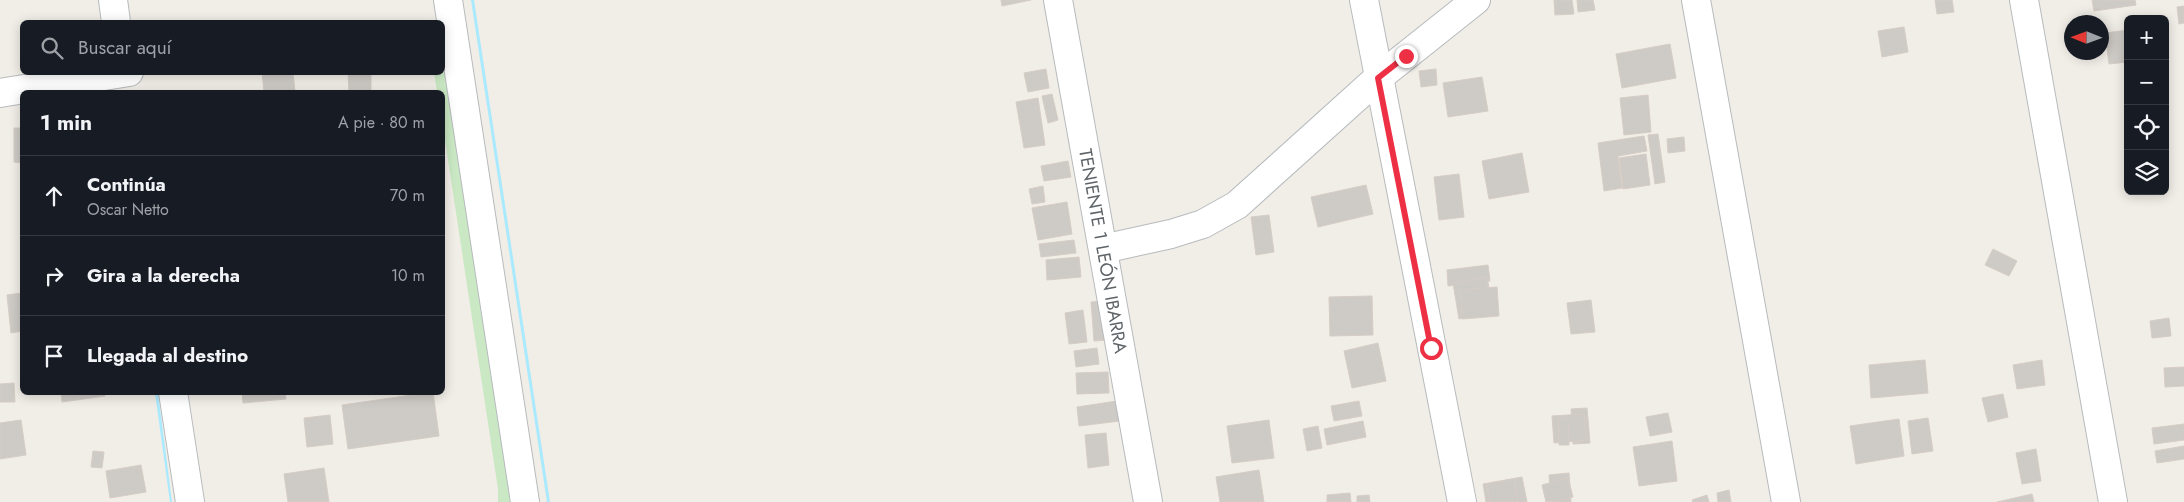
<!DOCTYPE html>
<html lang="es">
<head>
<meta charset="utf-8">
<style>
	:root { --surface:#171b24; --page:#20242c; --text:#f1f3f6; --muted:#9ea1a6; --line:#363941 }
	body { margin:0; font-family:Jost,sans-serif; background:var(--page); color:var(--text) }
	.controls { position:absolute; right:15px; top:15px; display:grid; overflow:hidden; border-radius:8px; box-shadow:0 2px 12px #0003 }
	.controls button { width:45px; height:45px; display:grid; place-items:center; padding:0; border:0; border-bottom:1px solid var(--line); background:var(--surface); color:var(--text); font:25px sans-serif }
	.compass { position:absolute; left:2064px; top:15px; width:45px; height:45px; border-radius:50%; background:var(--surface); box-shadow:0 2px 12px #0003; rotate:271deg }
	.stop { position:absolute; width:15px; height:15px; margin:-11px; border:4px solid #ee3045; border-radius:50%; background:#fff }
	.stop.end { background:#ee3045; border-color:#fff; box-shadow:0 1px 5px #0008 }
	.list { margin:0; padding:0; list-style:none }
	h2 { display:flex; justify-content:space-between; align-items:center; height:65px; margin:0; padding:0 20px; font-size:21px }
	h2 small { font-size:16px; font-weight:400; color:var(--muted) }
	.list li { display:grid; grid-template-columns:32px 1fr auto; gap:15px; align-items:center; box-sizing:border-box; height:80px; padding:0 20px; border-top:1px solid var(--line) }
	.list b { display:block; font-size:19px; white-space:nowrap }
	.list p { margin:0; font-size:16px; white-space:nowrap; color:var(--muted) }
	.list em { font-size:16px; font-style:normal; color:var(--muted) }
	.icon { flex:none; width:28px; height:28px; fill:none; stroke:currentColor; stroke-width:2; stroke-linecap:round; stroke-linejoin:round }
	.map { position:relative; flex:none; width:2184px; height:502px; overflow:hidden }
	.search { position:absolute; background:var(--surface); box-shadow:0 2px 12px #0003; left:20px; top:20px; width:425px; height:55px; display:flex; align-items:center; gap:12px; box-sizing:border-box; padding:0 18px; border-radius:8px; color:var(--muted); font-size:19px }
	.panel { position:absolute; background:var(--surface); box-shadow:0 2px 12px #0003; left:20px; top:90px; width:425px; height:305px; border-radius:8px }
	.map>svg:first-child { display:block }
	.green { fill:#cae8c3 }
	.water { fill:#a9eaff }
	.building { fill:#cecac6; stroke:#d6cdc5 }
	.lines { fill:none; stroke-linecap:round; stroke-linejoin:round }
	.minor-casing { stroke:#b7bbbe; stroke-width:30 }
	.minor { stroke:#fff; stroke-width:28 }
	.route { stroke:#ee3045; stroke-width:6 }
	.labels { text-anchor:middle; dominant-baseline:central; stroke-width:4; stroke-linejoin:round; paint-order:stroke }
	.street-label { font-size:18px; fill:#5e6468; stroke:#fff }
</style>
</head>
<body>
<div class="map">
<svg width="2184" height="502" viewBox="0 0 2184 502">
	<rect width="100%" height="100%" fill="#f1ede7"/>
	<path class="green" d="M443 53 511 502H498V489L443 127 442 92H437L434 73 442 72Z"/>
	<g class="water">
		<path d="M471 0H474L550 502H547Z"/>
		<path d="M155 393H158L172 502H170Z"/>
	</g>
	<g class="building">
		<path d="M1001 0H1031L1002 6Z"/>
		<path d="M1554 0H1572L1574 14 1555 15Z"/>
		<path d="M1577 0H1593L1595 10 1578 12Z"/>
		<path d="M1935 0H1952L1954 12 1937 14Z"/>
		<path d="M2092 0H2135L2136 5 2094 11Z"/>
		<path d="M2184 6V23L2179 24 2177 7Z"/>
		<path d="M1904 27 1908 52 1882 57 1878 31Z"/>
		<path d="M2128 30V62L2109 64 2105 33Z"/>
		<path d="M1670 44 1676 78 1622 88 1616 54Z"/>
		<path d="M1046 69 1049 88 1028 92 1024 73Z"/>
		<path d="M1436 69 1437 85 1421 87 1419 71Z"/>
		<path d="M262 72H293L295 92H264Z"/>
		<path d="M348 72H371V92H349Z"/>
		<path d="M1482 77 1488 111 1448 117 1443 83Z"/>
		<path d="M1052 94 1058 120 1048 123 1042 96Z"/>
		<path d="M1648 95 1651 132 1624 135 1620 98Z"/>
		<path d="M1038 98 1045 145 1024 148 1016 102Z"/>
		<path d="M14 128H22V163L14 162Z"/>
		<path d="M1658 134 1665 182 1655 184 1648 135Z"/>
		<path d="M1644 136 1647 151 1618 156 1622 188 1604 191 1598 143Z"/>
		<path d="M1684 137 1685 151 1668 153 1667 139Z"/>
		<path d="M1522 153 1529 192 1489 199 1482 161Z"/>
		<path d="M1646 154 1650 185 1623 189 1619 158Z"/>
		<path d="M1068 161 1071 177 1044 181 1041 166Z"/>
		<path d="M1459 174 1464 217 1439 220 1434 177Z"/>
		<path d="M1366 185 1373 214 1318 227 1311 197Z"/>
		<path d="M1043 186 1045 202 1032 204 1029 189Z"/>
		<path d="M1067 202 1072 234 1038 240 1032 208Z"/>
		<path d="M1269 215 1274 252 1256 255 1251 217Z"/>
		<path d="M1074 240 1076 253 1041 257 1039 244Z"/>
		<path d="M1993 249 2017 261 2009 276 1985 265Z"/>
		<path d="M1079 257 1081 277 1047 280 1046 260Z"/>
		<path d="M1488 265 1490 281 1448 286 1447 270Z"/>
		<path d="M1487 277 1493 312 1459 319 1453 283Z"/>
		<path d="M1497 287 1499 316 1462 319 1460 290Z"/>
		<path d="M22 293V331L11 333 7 295Z"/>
		<path d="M1372 296 1373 335 1330 336 1329 297Z"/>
		<path d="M1591 300 1595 332 1571 334 1567 303Z"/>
		<path d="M1106 301 1109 340 1094 341 1091 302Z"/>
		<path d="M1083 310 1087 342 1069 344 1065 313Z"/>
		<path d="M2169 318 2171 336 2152 338 2150 321Z"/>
		<path d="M1378 343 1386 381 1352 388 1344 351Z"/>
		<path d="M1097 348 1099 364 1076 367 1074 351Z"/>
		<path d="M1925 360 1928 393 1871 398 1869 365Z"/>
		<path d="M2042 360 2045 385 2017 389 2013 365Z"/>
		<path d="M2184 367V386L2165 387 2164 368Z"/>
		<path d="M1108 372 1109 393 1077 394 1076 373Z"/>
		<path d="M14 383 15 402H0V384Z"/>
		<path d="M61 392H105V396L62 402Z"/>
		<path d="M242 392H285L286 399 243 403Z"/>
		<path d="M433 392 439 436 348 449 342 405Z"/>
		<path d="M2003 394 2008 417 1988 422 1982 398Z"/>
		<path d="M1117 401 1120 421 1079 426 1077 407Z"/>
		<path d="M1359 401 1362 416 1334 421 1331 406Z"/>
		<path d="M1587 408 1590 443 1573 444 1571 409Z"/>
		<path d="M1668 413 1672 432 1650 436 1646 417Z"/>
		<path d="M1584 414 1586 440 1554 443 1552 416Z"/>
		<path d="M330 415 333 444 307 447 304 418Z"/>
		<path d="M1558 417H1568L1569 445H1559Z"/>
		<path d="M1928 418 1933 451 1912 454 1908 421Z"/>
		<path d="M1899 419 1904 456 1856 464 1850 426Z"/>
		<path d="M21 420 26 455 0 459V423Z"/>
		<path d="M1269 420 1274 458 1232 463 1227 426Z"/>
		<path d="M1363 421 1366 437 1327 445 1324 429Z"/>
		<path d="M2184 424V440L2154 444 2152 428Z"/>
		<path d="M1318 426 1322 448 1307 451 1303 429Z"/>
		<path d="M1106 433 1109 465 1088 468 1085 435Z"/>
		<path d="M1672 441 1677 481 1639 486 1633 447Z"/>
		<path d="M2184 446V459L2157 463 2155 451Z"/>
		<path d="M2036 449 2041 481 2022 484 2016 453Z"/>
		<path d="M93 451 104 452 102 468 91 467Z"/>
		<path d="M141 465 146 492 110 498 106 471Z"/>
		<path d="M324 468 329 502H288L284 474Z"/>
		<path d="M1259 470 1264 502H1220L1216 477Z"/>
		<path d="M1569 473 1571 502H1551L1549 475Z"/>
		<path d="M1522 477 1527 502H1486L1483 484Z"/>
		<path d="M1568 478 1573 497 1546 502 1542 485Z"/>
		<path d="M1514 479 1518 502H1490L1487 484Z"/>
		<path d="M1729 490 1731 502H1718L1717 493Z"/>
		<path d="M1350 493 1351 502H1327V495Z"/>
		<path d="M2032 494 2034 502H1997Z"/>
		<path d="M1369 495 1370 502H1357V496Z"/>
		<path d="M1707 495 1709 502H1693L1692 500Z"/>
	</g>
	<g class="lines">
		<defs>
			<g id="minor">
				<path d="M113 0 116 22"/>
				<path d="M448 0 525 502"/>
				<path d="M1058 0 1148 502"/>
				<path d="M1364 0 1462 502"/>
				<path d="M1696 0 1786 502"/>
				<path d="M2024 0 2113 502"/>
				<path d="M0 93 129 72"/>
				<path d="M1103 249 1171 234 1203 224 1237 205 1378 78 1476 0"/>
				<path d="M173 392 190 502"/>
			</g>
		</defs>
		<use href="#minor" class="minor-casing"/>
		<use href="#minor" class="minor"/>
	</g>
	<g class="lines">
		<path class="route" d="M1406 56 1378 78 1431 348"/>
	</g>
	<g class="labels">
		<g class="street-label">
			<text transform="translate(1103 251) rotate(80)">TENIENTE 1 LEÓN IBARRA</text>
		</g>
	</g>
</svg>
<div class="controls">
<button>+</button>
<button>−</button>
<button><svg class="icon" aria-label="locate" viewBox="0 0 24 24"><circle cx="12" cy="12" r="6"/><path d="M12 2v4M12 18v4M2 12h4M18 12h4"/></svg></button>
<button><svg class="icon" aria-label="layers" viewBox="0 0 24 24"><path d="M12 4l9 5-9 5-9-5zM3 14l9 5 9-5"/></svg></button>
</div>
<svg class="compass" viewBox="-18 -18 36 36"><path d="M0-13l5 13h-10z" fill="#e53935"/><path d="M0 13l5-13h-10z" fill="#9ea1a6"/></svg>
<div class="stop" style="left:1431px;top:348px"></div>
<div class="stop end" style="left:1406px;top:56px"></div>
<div class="search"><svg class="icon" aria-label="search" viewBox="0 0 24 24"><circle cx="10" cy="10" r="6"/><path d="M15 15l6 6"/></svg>Buscar aquí</div>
<section class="panel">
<h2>1 min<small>A pie · 80 m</small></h2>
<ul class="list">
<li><svg class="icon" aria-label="ahead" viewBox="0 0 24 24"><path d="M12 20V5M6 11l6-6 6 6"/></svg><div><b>Continúa</b><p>Oscar Netto</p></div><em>70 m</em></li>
<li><svg class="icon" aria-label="right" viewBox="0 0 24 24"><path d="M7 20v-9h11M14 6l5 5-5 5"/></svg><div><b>Gira a la derecha</b></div><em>10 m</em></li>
<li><svg class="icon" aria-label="arrive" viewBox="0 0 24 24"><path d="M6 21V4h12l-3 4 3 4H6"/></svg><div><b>Llegada al destino</b></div></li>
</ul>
</section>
</div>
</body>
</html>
